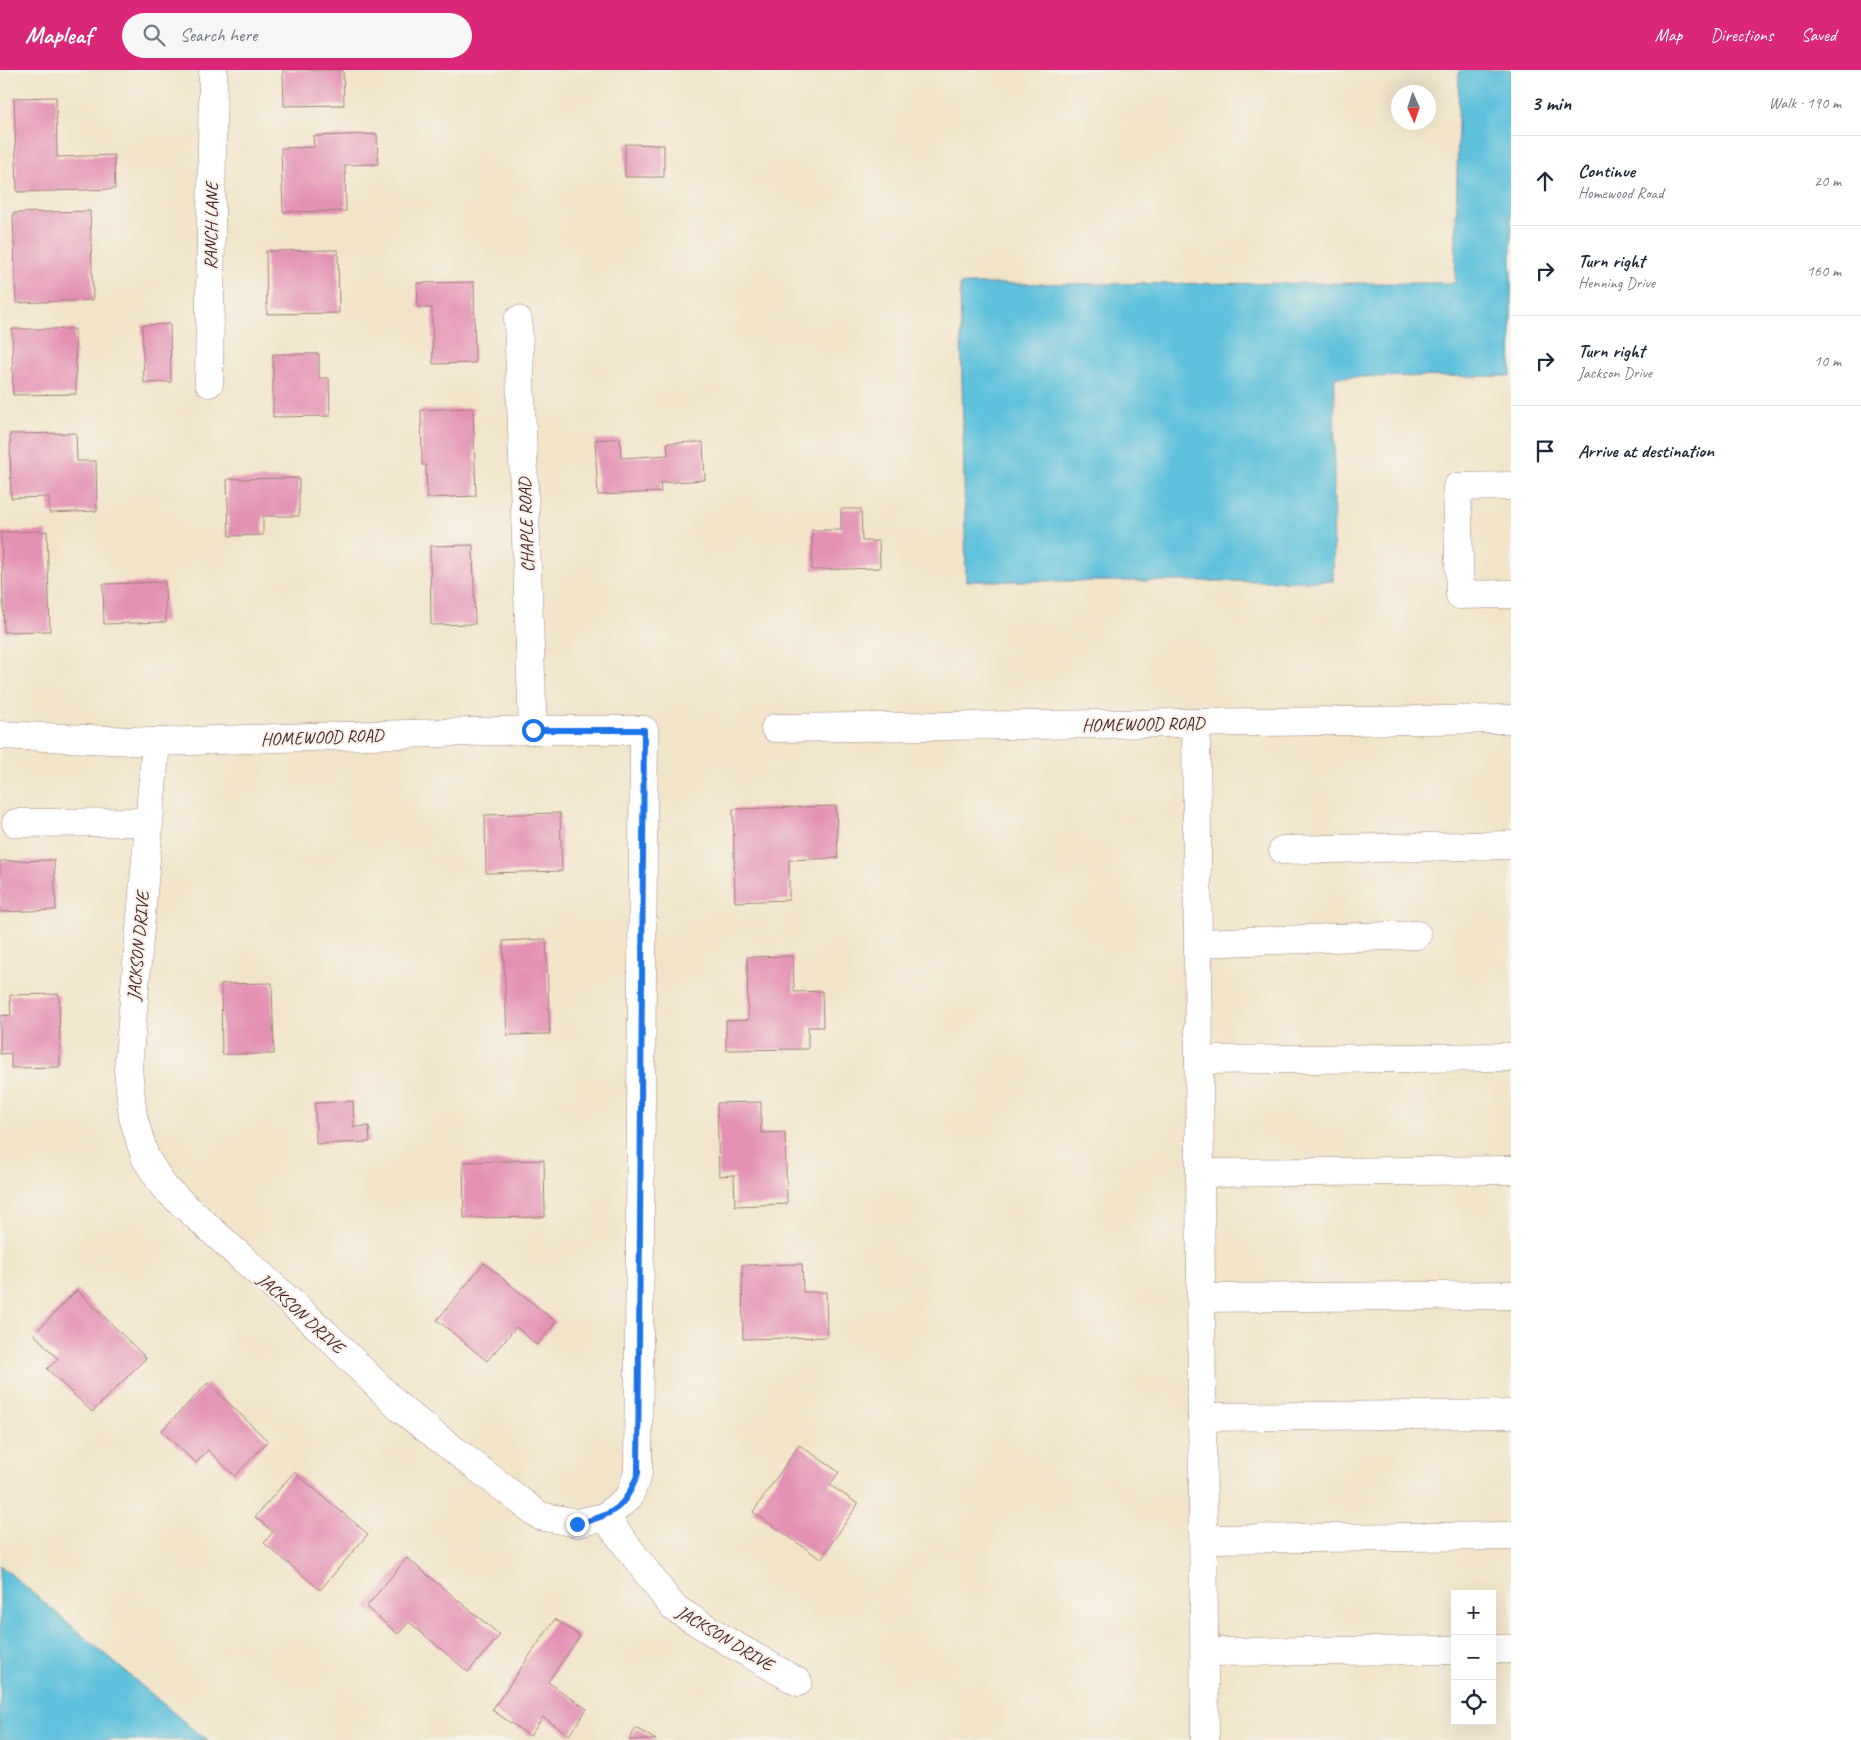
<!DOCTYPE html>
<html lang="en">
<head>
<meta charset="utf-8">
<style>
	:root { --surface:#fff; --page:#f6f6f7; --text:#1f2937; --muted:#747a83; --line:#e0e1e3; --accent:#db2777 }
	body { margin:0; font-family:Caveat,sans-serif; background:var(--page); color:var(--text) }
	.controls { position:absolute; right:15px; bottom:15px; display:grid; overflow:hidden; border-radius:0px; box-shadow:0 5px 20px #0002 }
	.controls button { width:45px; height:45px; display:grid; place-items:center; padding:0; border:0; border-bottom:1px solid var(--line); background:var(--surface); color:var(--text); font:25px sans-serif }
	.compass { position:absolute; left:1391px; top:15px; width:45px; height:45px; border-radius:50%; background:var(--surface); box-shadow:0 5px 20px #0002; rotate:177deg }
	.stop { position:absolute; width:15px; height:15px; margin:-11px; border:4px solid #1a73e8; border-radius:50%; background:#fff }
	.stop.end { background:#1a73e8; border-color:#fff; box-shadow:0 1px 5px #0008 }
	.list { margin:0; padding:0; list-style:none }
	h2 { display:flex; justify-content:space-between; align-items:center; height:65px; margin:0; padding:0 20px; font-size:21px }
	h2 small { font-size:16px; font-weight:400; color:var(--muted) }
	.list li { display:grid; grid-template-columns:32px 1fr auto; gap:15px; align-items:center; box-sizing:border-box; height:90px; padding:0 20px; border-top:1px solid var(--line) }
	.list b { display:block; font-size:19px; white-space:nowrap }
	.list p { margin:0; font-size:16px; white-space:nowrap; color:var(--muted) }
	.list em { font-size:16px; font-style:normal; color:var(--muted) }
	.icon { flex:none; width:28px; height:28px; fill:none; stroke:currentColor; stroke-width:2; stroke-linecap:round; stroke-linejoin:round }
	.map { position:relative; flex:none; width:1511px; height:1670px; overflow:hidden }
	header { display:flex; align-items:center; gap:30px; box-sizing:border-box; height:70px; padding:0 25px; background:var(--accent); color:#fff }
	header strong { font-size:24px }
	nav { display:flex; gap:28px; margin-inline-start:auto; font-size:18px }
	.search { width:350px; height:45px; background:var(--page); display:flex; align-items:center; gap:12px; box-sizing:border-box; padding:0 18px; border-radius:28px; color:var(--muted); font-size:19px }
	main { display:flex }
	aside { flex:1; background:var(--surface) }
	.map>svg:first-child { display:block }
	.water { fill:#5ec1dc; stroke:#547084 }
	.building { fill:#e390b3 }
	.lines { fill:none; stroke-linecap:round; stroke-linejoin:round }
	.minor-casing { stroke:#9e827a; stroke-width:29 }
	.minor { stroke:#fff; stroke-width:28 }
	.route { stroke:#1a73e8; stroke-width:6 }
	.labels { text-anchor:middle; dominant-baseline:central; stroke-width:4.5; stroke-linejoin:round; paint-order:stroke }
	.street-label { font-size:18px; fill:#4a1f2b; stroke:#f7f3e8 }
</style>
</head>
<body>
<header>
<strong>Mapleaf</strong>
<div class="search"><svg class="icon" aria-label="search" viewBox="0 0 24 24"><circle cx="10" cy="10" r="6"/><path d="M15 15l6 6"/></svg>Search here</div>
<nav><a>Map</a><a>Directions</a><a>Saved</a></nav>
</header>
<main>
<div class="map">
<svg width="1511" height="1670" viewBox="0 0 1511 1670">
	<rect width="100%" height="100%" fill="#f7f3e8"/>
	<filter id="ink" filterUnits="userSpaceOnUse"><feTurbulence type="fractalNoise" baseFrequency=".02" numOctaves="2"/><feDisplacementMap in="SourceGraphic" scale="10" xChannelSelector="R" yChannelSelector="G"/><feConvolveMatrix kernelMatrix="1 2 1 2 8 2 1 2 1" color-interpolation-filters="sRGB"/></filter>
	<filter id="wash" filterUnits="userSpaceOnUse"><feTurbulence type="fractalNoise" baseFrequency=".0096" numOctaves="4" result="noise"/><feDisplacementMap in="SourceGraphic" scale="20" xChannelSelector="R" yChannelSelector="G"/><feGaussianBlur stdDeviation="1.12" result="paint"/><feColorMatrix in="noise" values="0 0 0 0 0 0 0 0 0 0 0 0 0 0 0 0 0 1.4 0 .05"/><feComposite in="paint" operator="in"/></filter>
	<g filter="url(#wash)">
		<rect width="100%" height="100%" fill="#f1e4c9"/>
		<g class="water">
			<path d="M1459 0H1511V306L1335 307 1333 511H966L960 214 1455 213Z"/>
			<path d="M0 1495 195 1661 208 1670H0Z"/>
		</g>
		<g id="blocks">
			<g class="building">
				<path d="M283 0H343L344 35 284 36Z"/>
				<path d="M56 27 57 87 114 85 115 119 17 122 14 28Z"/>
				<path d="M377 64 378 94 345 95 346 141 283 142 281 78 314 77 313 66Z"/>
				<path d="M625 74 664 75V107H625Z"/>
				<path d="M90 141 93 230 16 233 13 143Z"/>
				<path d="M338 180 339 243 267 244 266 181Z"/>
				<path d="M474 212 475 293 433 294 432 238H418L417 213Z"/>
				<path d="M170 254 171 312 144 313 142 255Z"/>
				<path d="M12 259H75L76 324 13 325Z"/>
				<path d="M273 284H319V308H329L330 346 273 347Z"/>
				<path d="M473 338 476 426 427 428 426 395H422L421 340Z"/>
				<path d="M76 363 77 391H96L97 441 49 443V427L11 428 10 364Z"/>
				<path d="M620 368 621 388 668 385 667 373 703 372 705 410 660 413 661 422 598 425 595 370Z"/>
				<path d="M299 408V446H263V465L229 466 227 409Z"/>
				<path d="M841 439H861L862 471H879L880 498 812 500V460H841Z"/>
				<path d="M47 461 50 561 4 562 1 462Z"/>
				<path d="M473 475 475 554 431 555 430 476Z"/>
				<path d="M165 512 166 552 104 554 103 514Z"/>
				<path d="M836 736 838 788 789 790V830L735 832 733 739Z"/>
				<path d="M560 743 562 801 486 803 485 745Z"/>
				<path d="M54 790 56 840 0 842V791Z"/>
				<path d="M546 869 550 964 507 965 503 871Z"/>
				<path d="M793 886 794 922 822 921 823 957H808V979L726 980V951L748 950 747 887Z"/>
				<path d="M272 913 274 984H222L221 914Z"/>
				<path d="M59 924 60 997 11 998V983L0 984V946L11 945 10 925Z"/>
				<path d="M353 1031 354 1057 369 1056 370 1072 316 1074 315 1033Z"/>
				<path d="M761 1032V1063L785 1062 787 1134 735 1136 734 1105 719 1106 717 1033Z"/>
				<path d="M544 1090 545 1147 464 1148 463 1092Z"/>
				<path d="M484 1193 556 1252 537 1275 516 1257 487 1291 437 1250Z"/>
				<path d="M802 1194 803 1222H826L827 1267 743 1269 742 1195Z"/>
				<path d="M77 1220 146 1288 92 1342 47 1299 58 1289 34 1264Z"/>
				<path d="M208 1313 268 1371 235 1406 208 1380 196 1393 161 1361Z"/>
				<path d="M799 1375 839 1402 830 1415 858 1434 821 1489 753 1442Z"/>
				<path d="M294 1402 368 1464 320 1520 264 1473 273 1462 255 1447Z"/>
				<path d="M407 1488 500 1565 468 1602 409 1552 398 1564 366 1537Z"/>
				<path d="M555 1549 580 1566 548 1612 587 1639 569 1665 543 1647 530 1666 492 1640Z"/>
				<path d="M636 1658 656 1670H629Z"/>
			</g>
		</g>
	</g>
	<g filter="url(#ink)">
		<use href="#blocks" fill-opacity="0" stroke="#9e827a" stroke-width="1"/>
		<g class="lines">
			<defs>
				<g id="minor">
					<path d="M518 250 533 660"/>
					<path d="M209 313 213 0"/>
					<path d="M1511 416 1457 417 1460 525 1511 524"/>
					<path d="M1196 653 1205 1670"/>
					<path d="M775 658 1511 649"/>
					<path d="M0 665 156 672 533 660H644L638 1403 629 1427 605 1447"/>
					<path d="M156 672 128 999 133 1047 145 1087 164 1117 326 1264 401 1339 540 1446 577 1453 605 1447 673 1537 727 1571 798 1612"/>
					<path d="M16 753 148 752"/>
					<path d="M1283 780 1511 775"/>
					<path d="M1198 873 1417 865"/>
					<path d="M1199 990 1511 987"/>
					<path d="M1200 1103 1511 1100"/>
					<path d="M1202 1228 1511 1225"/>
					<path d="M1202 1347 1511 1344"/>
					<path d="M1204 1469 1511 1466"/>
					<path d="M1492 1579H1511"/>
					<path d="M1205 1582 1455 1580"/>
				</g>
			</defs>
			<use href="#minor" class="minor-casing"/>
			<use href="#minor" class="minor"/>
		</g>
	</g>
	<g class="lines" filter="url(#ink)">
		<path class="route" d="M533 660H644L638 1403C625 1439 614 1444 577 1454"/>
	</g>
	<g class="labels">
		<g class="street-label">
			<text transform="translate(211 156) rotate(-89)">RANCH LANE</text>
			<text transform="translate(526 455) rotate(-92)">CHAPLE ROAD</text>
			<text transform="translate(1143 654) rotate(-1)">HOMEWOOD ROAD</text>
			<text transform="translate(322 667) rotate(-2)">HOMEWOOD ROAD</text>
			<text transform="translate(138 876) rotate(-85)">JACKSON DRIVE</text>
			<text transform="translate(301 1243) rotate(42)">JACKSON DRIVE</text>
			<text transform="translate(725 1568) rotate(31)">JACKSON DRIVE</text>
		</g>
	</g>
</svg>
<div class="controls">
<button>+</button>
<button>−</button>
<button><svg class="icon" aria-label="locate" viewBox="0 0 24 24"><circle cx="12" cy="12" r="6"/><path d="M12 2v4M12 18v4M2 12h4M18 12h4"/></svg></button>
</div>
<svg class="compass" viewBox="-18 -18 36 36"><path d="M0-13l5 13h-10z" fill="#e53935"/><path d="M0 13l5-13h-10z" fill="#747a83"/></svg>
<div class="stop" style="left:533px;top:660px"></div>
<div class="stop end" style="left:577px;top:1454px"></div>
</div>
<aside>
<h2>3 min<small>Walk · 190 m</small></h2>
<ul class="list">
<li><svg class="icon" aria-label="ahead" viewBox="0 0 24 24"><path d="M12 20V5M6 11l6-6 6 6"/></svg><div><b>Continue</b><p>Homewood Road</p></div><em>20 m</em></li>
<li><svg class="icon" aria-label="right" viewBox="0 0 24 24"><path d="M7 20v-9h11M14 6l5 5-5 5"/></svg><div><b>Turn right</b><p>Henning Drive</p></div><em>160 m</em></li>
<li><svg class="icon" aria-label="right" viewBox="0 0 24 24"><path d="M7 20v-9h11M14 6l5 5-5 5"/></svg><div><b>Turn right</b><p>Jackson Drive</p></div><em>10 m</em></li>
<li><svg class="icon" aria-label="arrive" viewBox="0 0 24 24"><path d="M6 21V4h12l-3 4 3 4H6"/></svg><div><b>Arrive at destination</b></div></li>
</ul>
</aside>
</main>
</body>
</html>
